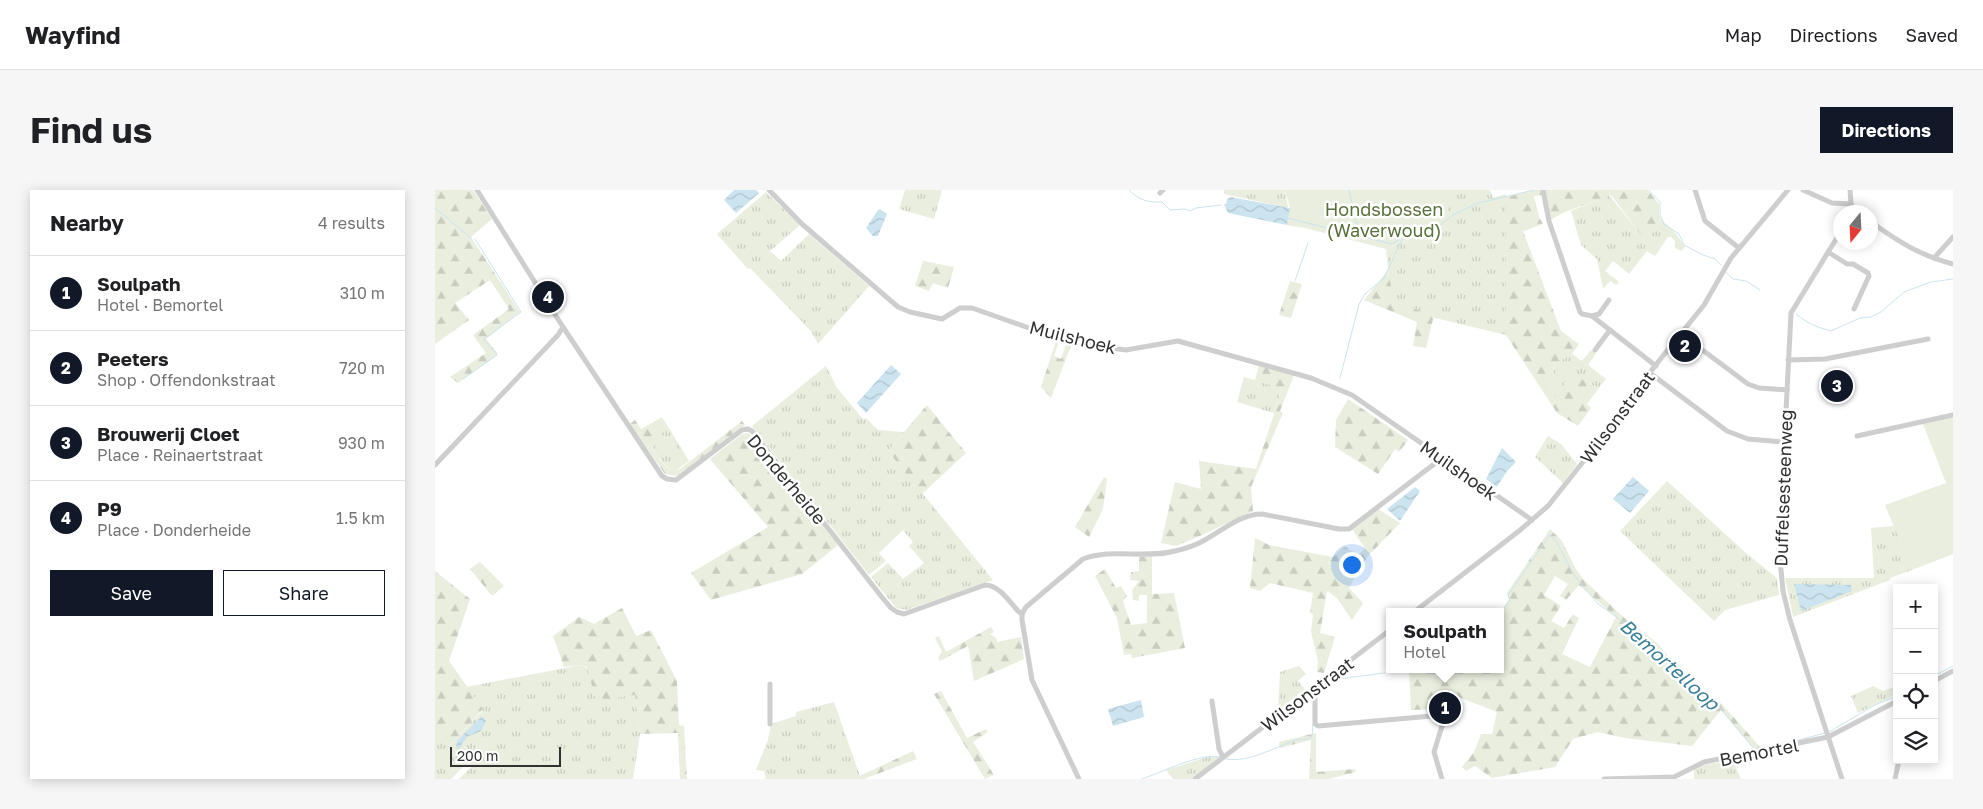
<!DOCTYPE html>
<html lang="en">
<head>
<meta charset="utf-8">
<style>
	:root { --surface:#fff; --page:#f6f6f6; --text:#202124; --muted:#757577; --line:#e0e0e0; --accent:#111827 }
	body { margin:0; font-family:"Golos Text",sans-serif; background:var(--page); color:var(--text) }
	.controls { position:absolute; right:15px; bottom:15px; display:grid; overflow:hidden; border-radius:0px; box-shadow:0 2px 12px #0003 }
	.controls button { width:45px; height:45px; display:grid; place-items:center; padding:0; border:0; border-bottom:1px solid var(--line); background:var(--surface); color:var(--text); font:25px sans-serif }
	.compass { position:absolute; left:1398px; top:15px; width:45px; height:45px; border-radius:50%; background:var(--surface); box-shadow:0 2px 12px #0003; rotate:198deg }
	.scale { position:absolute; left:15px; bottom:12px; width:111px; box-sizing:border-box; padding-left:5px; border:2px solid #313131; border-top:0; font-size:14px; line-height:18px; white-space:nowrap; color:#313131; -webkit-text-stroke:4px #fff; paint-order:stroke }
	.you { position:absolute; left:916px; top:374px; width:18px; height:18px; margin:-12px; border:4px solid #fff; border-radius:50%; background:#1a73e8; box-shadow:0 0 0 8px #1a73e833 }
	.badge { display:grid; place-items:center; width:32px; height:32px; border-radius:50%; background:var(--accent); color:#fff; font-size:16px; font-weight:700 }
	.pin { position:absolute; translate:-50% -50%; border:2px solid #fff; box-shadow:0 1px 5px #0006 }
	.popup { position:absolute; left:951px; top:418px; width:118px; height:65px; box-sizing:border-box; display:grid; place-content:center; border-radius:0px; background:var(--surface); filter:drop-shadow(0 1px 4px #0005); font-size:16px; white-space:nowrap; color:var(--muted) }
	.popup b { font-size:19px; color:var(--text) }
	.popup::after { content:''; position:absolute; left:50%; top:100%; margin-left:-10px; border:10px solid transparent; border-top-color:var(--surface) }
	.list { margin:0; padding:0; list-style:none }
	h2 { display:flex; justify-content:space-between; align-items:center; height:65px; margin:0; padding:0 20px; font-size:21px }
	h2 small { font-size:16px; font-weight:400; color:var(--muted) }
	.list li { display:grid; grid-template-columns:32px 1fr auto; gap:15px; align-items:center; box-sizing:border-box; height:75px; padding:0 20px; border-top:1px solid var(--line) }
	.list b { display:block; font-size:19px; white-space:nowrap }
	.list p { margin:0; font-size:16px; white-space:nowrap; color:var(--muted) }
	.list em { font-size:16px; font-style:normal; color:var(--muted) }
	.actions { display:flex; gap:10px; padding:15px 20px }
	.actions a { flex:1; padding:11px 0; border:1px solid var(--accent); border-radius:0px; text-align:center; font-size:18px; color:var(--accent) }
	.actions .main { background:var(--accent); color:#fff }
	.icon { flex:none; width:28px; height:28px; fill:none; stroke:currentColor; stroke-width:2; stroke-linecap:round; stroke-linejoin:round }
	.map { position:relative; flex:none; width:1518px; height:589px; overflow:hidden; border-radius:0px }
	header { display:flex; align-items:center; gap:30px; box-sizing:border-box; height:70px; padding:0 25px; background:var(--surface); border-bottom:1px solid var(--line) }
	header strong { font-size:24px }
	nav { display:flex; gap:28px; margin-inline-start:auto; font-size:18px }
	.intro { display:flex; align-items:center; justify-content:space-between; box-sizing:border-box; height:120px; padding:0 30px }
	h1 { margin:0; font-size:35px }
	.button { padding:12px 22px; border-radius:0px; background:var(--accent); color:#fff; font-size:18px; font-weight:700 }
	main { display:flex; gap:30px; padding:0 30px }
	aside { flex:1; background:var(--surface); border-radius:0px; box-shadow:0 2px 12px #0003 }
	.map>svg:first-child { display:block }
	.grass { fill:url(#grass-tufts) }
	.forest { fill:url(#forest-firs); fill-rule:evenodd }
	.park { fill:#e9eedf }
	.water { fill:url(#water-waves) }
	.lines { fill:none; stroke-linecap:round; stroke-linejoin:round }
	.stream { stroke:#cbe4ef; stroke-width:1 }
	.minor { stroke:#cecece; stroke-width:5 }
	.labels { text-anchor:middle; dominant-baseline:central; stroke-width:5; stroke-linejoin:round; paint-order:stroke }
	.park-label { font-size:18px; fill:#59703b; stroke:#fff }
	.street-label { font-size:18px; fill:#313131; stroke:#fff }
	.water-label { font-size:19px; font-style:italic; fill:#3a7e99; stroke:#fff }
</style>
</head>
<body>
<header>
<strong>Wayfind</strong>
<nav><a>Map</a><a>Directions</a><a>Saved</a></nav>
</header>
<div class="intro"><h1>Find us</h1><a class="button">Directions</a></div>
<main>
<aside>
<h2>Nearby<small>4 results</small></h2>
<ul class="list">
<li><span class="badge">1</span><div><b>Soulpath</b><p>Hotel · Bemortel</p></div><em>310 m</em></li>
<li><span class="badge">2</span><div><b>Peeters</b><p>Shop · Offendonkstraat</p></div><em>720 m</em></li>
<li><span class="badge">3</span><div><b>Brouwerij Cloet</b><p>Place · Reinaertstraat</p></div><em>930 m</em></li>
<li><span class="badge">4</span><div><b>P9</b><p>Place · Donderheide</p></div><em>1.5 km</em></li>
</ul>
<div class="actions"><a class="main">Save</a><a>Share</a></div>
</aside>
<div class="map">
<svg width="1518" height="589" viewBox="0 0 1518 589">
	<defs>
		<pattern id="grass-tufts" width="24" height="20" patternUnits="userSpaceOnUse" patternTransform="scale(1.25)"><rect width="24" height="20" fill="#e9eedf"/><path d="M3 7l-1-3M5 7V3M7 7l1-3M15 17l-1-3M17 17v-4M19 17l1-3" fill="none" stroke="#c8cdc0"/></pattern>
		<pattern id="forest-firs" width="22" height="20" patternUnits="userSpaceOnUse" patternTransform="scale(1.25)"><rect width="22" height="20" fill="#e9eedf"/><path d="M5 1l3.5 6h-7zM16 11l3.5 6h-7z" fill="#c8cdc0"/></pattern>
		<pattern id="water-waves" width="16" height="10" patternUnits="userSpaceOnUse" patternTransform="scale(1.25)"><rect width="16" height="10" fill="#cbe4ef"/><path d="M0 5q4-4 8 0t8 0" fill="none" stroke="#afc4cd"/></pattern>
	</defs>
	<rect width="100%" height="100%" fill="#fff"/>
	<g class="grass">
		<path d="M470 0H507L499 29 464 19Z"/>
		<path d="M789 0H850L853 18 789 4Z"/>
		<path d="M1005 0H1055L1058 8 1071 4V145L963 119 955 97 951 59 1017 31Z"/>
		<path d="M331 2 365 35 335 61 346 71 374 44 434 96 383 154 376 141 315 78 313 79 282 44Z"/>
		<path d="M1174 5 1206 45 1210 54 1226 29 1242 45 1250 57 1246 61 1240 58V51L1236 47H1233L1220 66 1212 61 1194 84 1178 71 1170 81 1184 92 1181 95 1175 91 1168 99 1162 69 1146 55 1136 21Z"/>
		<path d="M1156 160 1161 163 1153 175 1171 189 1163 199 1150 190 1120 207 1115 197 1121 173 1137 164 1147 171Z"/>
		<path d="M391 176 402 198 428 229 431 228 443 240 469 242 453 261 558 390 471 420 461 418 436 387 453 373 468 389 489 373 474 356 478 352 468 340 444 363 451 371 434 385 317 236Z"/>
		<path d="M809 187 847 198 839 223 802 212Z"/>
		<path d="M227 227 254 271 240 281C228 277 223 266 217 257L230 248 219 232Z"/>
		<path d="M1113 246 1127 255 1142 274 1128 293 1100 267Z"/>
		<path d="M1232 291 1311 363 1342 388 1344 405 1290 420 1279 431 1185 341Z"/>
		<path d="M1459 336 1477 380 1455 388V390L1358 427 1350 388H1439L1436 338Z"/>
		<path d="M146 475 200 505 205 544 198 589H24L36 577 29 576 16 589H0V543L15 555 48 520 31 497Z"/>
		<path d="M864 476 871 484 863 491 870 499 843 520 845 482Z"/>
		<path d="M1438 496 1448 501 1462 496V504L1423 523 1416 506Z"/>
		<path d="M399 512 425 586 418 589H331L329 581 321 580 333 550 336 534 361 526V522Z"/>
		<path d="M776 566 785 567 757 589H738L731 580Z"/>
		<path d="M1298 570 1306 589H1259V579L1262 576Z"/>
	</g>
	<g class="forest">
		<path d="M0 0H38L57 29 36 47 85 122 51 149 63 164 23 193 15 187 51 163 38 145 74 119 55 90 20 113 34 130 0 154Z"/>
		<path d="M1099 0H1106L1107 5 1099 6 1104 27 1108 34 1088 41 1126 141 1144 154 1137 164 1121 173 1115 197 1120 207 1133 189 1150 190 1163 199 1152 214 1156 218 1143 236 1122 223 1071 145V7Z"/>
		<path d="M1110 0H1213L1224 14V24L1226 29 1210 55 1206 45 1176 5 1130 22 1115 30Z"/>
		<path d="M488 71 519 77 513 98 498 93 494 101 480 96Z"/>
		<path d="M953 80C957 114 970 116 999 125L991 158 978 156 982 132 929 110Z"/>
		<path d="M855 91 867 94 856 128 844 125Z"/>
		<path d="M622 148 630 150 629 152 624 151 619 166 626 169 632 151 637 153 616 208 606 197Z"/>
		<path d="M824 175 859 185 845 221 848 223 816 297 818 321 767 345 741 356 726 353 740 292 766 299 764 271 821 279 847 199 820 190Z"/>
		<path d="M913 209 973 250 964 262 960 259 943 284 900 257 901 230Z"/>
		<path d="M492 215 531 263 487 304 453 261Z"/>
		<path d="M200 230 206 239 219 232 230 248 217 258C224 267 231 284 245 279L307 231 310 235 244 285 239 286 230 284 195 234Z"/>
		<path d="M314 243 403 355 367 384 276 410 256 383 333 337 275 269 307 244Z"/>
		<path d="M669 287 672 289 668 319 654 347 640 337Z"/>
		<path d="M943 319 965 333 933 366 925 379 919 375 915 383 920 387 914 398 928 413 917 430 902 408 892 401 885 443 900 447 889 483 882 482 883 471 876 442 878 424 875 423 878 403 835 393 825 401 815 398 820 348 834 355 898 367 909 356 923 365 930 358 917 339Z"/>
		<path d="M1115 339 1127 351 1141 379 1148 389 1185 424 1222 453 1263 500 1287 514 1326 558 1321 561 1286 520 1257 556 1190 548 1163 542 1138 549 1120 577 1057 588 1040 576 1031 581 1027 577 1039 562 1046 544H1057L1062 522 1008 501 1004 519 976 520 974 480 1065 479V422L1074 409 1072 403ZM1120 386 1133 394 1125 406 1131 410 1144 395 1181 427 1155 477 1127 464 1144 428 1138 424 1129 438 1116 431 1126 416 1109 405Z"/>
		<path d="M717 366V404L739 403 750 458 697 468 696 464 689 465 682 428 660 386 670 379 681 398 686 396 692 406 688 411 696 435 712 433V405H704V411L698 410 697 400 704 391 695 390 696 382 704 381V367Z"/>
		<path d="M45 372 69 396 57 406 35 379Z"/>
		<path d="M0 381 35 409 14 471 48 519 15 555 0 543Z"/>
		<path d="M187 418 201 446 216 440 242 491 244 535 249 536 252 589H245L243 543 205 544 200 505 161 511 152 477 145 475 129 477 118 446 144 427 159 434Z"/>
		<path d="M556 437 559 442 555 444 561 448 562 452 586 447 589 469 539 491 533 456 505 471 503 468 507 461 500 448 504 446 511 462Z"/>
		<path d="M506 501 532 548 551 539 553 542 538 552 559 585 550 589 499 504Z"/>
		<path d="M881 543V582L920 579 921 582 894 589H874L876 550 845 558 844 552Z"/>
		<path d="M478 561 482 569 429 589H418Z"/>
	</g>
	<g class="park">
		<path d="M850 0H1005L1018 31 951 59 870 38 852 35 855 18Z"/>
		<path d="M1518 226V364L1477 380 1450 315 1511 293 1488 234Z"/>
	</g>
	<g class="water">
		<path d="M299 0H321L324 3 301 23 289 10Z"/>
		<path d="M796 7 855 18 852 35 793 23 789 14H791L792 9Z"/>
		<path d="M445 19 452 24 443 46H438L431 38 443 20Z"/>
		<path d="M456 175 466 184 431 223 422 213Z"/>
		<path d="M1067 258 1081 272 1072 281 1062 297 1051 289Z"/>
		<path d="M1198 287 1214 301 1195 323 1178 309Z"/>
		<path d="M980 297 985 301 965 331 952 319Z"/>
		<path d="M1359 394 1416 395 1417 401 1366 421Z"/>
		<path d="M706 510 709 527 678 536 673 519Z"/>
		<path d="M47 526 51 531 46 541 32 547 24 559 21 558 22 551Z"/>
	</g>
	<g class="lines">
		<g class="stream">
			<path d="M694 0C704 10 713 13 727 12L735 20 750 19 755 21 761 18 786 15"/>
			<path d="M914 0 923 39"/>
			<path d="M1214 0 1225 12V24L1229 34 1244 44 1249 55 1268 65 1280 69 1286 75"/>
			<path d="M0 18 36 48"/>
			<path d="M852 28 957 54 966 48 982 44 995 36 1005 35 1018 25 1043 13 1099 0"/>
			<path d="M924 41 925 46"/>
			<path d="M960 64 968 47"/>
			<path d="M1291 82 1298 89 1311 91 1325 100"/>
			<path d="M860 91 873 53"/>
			<path d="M1361 124C1374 134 1381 137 1396 141L1425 128 1436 127 1446 122 1469 102 1496 92 1518 89"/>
			<path d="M905 188 924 114 930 104 949 88 959 67"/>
			<path d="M28 189 62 165 49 149 86 122 40 49"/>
			<path d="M1065 423 1075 411 1073 405 1115 345 1121 351 1139 385 1162 413 1202 442 1248 491 1268 508 1284 517 1320 560"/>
			<path d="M1499 486 1518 476"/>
			<path d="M882 500 896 490 980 479"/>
			<path d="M1394 542 1440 515 1462 506"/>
			<path d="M1360 551 1390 543"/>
			<path d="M791 569C812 573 839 558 858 551 865 548 871 551 877 547L878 534"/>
			<path d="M707 589C725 583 767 562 785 567"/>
		</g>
		<g class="minor">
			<path d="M42 0 128 137 227 286 232 289 241 290 307 240 313 239 317 241 446 406 456 418 462 422 469 424 550 395C564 395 574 411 583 421L587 424"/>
			<path d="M334 0 367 34 463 117 475 122 507 129 525 118H537L597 139 668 157 691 160 743 151 876 188 917 205 1097 330"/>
			<path d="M1108 0 1114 31 1145 122 1147 124 1157 126 1221 176"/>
			<path d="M1260 0 1270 31 1304 58"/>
			<path d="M1368 0 1397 13 1416 14"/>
			<path d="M1415 0 1416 14 1421 22"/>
			<path d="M725 3 728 0"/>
			<path d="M1436 32C1464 52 1484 65 1518 74"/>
			<path d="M1406 41 1356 123 1344 359 1348 401 1355 430 1407 589"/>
			<path d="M1393 62 1412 74H1418L1433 83 1434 86 1419 119"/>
			<path d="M1499 68 1518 47"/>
			<path d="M1157 126 1164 124 1174 110"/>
			<path d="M1246 144 1313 194 1324 198 1352 200"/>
			<path d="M1160 160 1175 140"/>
			<path d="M1353 170 1390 169 1493 149"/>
			<path d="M1215 183 1292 241 1313 249 1349 252"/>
			<path d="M1422 246 1518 225"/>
			<path d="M0 275 123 145 128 137"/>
			<path d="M979 422 1084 341 1113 316 1167 248 1219 177 1269 115 1296 68 1353 0"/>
			<path d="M1499 491 1518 481"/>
			<path d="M335 494V534"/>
			<path d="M880 497V534L883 536 997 526 1006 529 1007 536 999 562 1007 589"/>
			<path d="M777 511 784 559 788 567"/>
			<path d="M644 589 597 490 587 430V424L591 417 648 369C677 358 710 369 740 361 749 359 759 356 768 351 787 341 805 324 827 324L904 339H914L1007 268"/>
			<path d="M760 589 955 440"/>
			<path d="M1169 589 1239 587 1269 572 1393 547 1462 511"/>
			<path d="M1460 589 1464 570"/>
		</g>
	</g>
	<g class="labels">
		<g class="park-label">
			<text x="949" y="19">Hondsbossen<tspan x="949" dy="21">(Waverwoud)</tspan></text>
		</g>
		<g class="street-label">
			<text transform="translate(638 147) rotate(14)">Muilshoek</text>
			<text transform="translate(1182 227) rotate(-53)">Wilsonstraat</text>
			<text transform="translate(1024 280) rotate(35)">Muilshoek</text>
			<text transform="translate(352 289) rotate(50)">Donderheide</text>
			<text transform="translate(1348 298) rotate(-88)">Duffelsesteenweg</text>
			<text transform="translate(872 504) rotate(-37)">Wilsonstraat</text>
			<text transform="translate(1324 562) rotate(-11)">Bemortel</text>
		</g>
		<g class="water-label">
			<text transform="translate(1235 474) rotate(42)">Bemortelloop</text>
		</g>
	</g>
</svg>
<div class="controls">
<button>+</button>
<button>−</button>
<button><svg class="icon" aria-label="locate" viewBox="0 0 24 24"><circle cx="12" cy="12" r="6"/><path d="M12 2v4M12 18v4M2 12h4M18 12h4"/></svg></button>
<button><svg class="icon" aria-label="layers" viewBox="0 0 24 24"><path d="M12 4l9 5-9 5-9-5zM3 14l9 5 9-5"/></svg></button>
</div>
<svg class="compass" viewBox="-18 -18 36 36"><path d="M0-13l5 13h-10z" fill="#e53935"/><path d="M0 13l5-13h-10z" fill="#757577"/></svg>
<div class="scale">200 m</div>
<div class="you"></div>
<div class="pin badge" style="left:1010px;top:518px">1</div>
<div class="popup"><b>Soulpath</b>Hotel</div>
<div class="pin badge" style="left:1250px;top:156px">2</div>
<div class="pin badge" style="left:1402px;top:196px">3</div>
<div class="pin badge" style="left:113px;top:107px">4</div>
</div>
</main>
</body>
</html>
